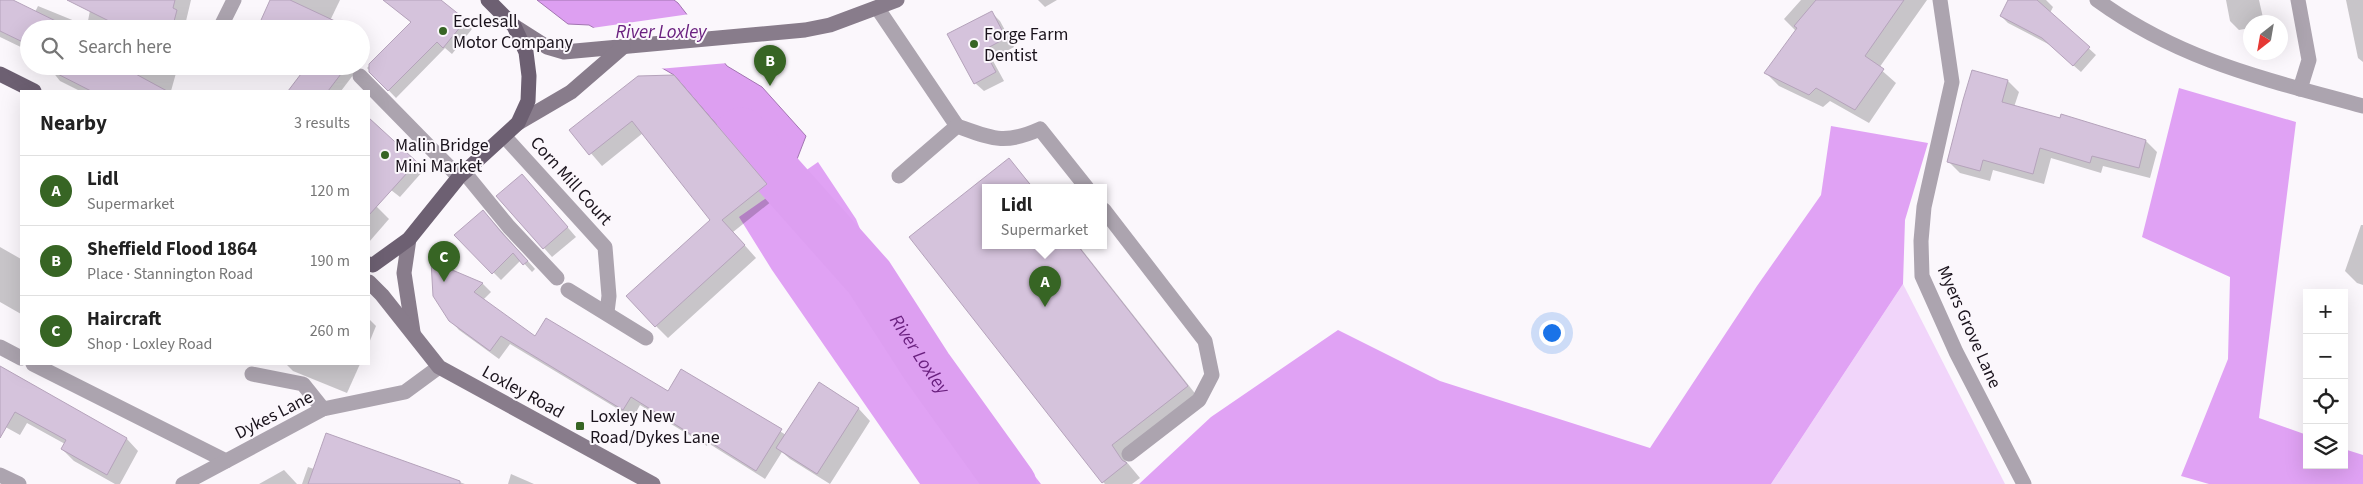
<!DOCTYPE html>
<html lang="en">
<head>
<meta charset="utf-8">
<style>
	:root { --surface:#fff; --page:#f2f2f2; --text:#222; --muted:#767676; --line:#e0e0e0; --accent:#376524 }
	body { margin:0; font-family:"Source Sans 3",sans-serif; background:var(--page); color:var(--text) }
	.controls { position:absolute; right:15px; bottom:15px; display:grid; overflow:hidden; border-radius:0px; box-shadow:0 5px 20px #0002 }
	.controls button { width:45px; height:45px; display:grid; place-items:center; padding:0; border:0; border-bottom:1px solid var(--line); background:var(--surface); color:var(--text); font:25px sans-serif }
	.compass { position:absolute; left:2243px; top:15px; width:45px; height:45px; border-radius:50%; background:var(--surface); box-shadow:0 5px 20px #0002; rotate:211deg }
	.you { position:absolute; left:1551px; top:332px; width:18px; height:18px; margin:-12px; border:4px solid #fff; border-radius:50%; background:#1a73e8; box-shadow:0 0 0 8px #1a73e833 }
	.badge { display:grid; place-items:center; width:32px; height:32px; border-radius:50%; background:var(--accent); color:#fff; font-size:16px; font-weight:700 }
	.pin { position:absolute; translate:-50% -41px; filter:drop-shadow(0 1px 2px #0008) }
	.pin::after { content:''; position:absolute; top:26px; width:18px; height:15px; background:inherit; clip-path:polygon(0 0,100% 0,50% 100%) }
	.popup { position:absolute; left:982px; top:184px; width:125px; height:65px; box-sizing:border-box; display:grid; place-content:center; border-radius:0px; background:var(--surface); filter:drop-shadow(0 1px 4px #0005); font-size:16px; white-space:nowrap; color:var(--muted) }
	.popup b { font-size:19px; color:var(--text) }
	.popup::after { content:''; position:absolute; left:50%; top:100%; margin-left:-10px; border:10px solid transparent; border-top-color:var(--surface) }
	.list { margin:0; padding:0; list-style:none }
	h2 { display:flex; justify-content:space-between; align-items:center; height:65px; margin:0; padding:0 20px; font-size:21px }
	h2 small { font-size:16px; font-weight:400; color:var(--muted) }
	.list li { display:grid; grid-template-columns:32px 1fr auto; gap:15px; align-items:center; box-sizing:border-box; height:70px; padding:0 20px; border-top:1px solid var(--line) }
	.list b { display:block; font-size:19px; white-space:nowrap }
	.list p { margin:0; font-size:16px; white-space:nowrap; color:var(--muted) }
	.list em { font-size:16px; font-style:normal; color:var(--muted) }
	.icon { flex:none; width:28px; height:28px; fill:none; stroke:currentColor; stroke-width:2; stroke-linecap:round; stroke-linejoin:round }
	.map { position:relative; flex:none; width:2363px; height:484px; overflow:hidden }
	.search { position:absolute; background:var(--surface); box-shadow:0 5px 20px #0002; left:20px; top:20px; width:350px; height:55px; display:flex; align-items:center; gap:12px; box-sizing:border-box; padding:0 18px; border-radius:28px; color:var(--muted); font-size:19px }
	.panel { position:absolute; background:var(--surface); box-shadow:0 5px 20px #0002; left:20px; top:90px; width:350px; height:275px; border-radius:0px }
	.map>svg:first-child { display:block }
	.green { fill:#f1d5fa }
	.forest { fill:#e0a2f4 }
	.water { fill:#dd9ff1; stroke:#a275b1 }
	.pier { fill:#fbf7fc }
	.shadow { fill:#0003 }
	.lines { fill:none; stroke-linecap:round; stroke-linejoin:round }
	.river { stroke:#dd9ff1; stroke-width:51 }
	.building { fill:#d5c3dc; stroke:#b5a3bb }
	.lane { stroke:#aca4af; stroke-width:15 }
	.street { stroke:#aca4af; stroke-width:15 }
	.secondary { stroke:#887c8b; stroke-width:15 }
	.primary { stroke:#6d6072; stroke-width:15 }
	.poi-dot { fill:#376524; stroke:#fbf7fc; stroke-width:2 }
	.labels { text-anchor:middle; dominant-baseline:central; stroke-width:4; stroke-linejoin:round; paint-order:stroke }
	.poi-label { font-size:18px; fill:#1a131c; stroke:#fbf7fc; text-anchor:start }
	.street-label { font-size:18px; fill:#1a131c; stroke:#fbf7fc }
	.water-label { font-size:19px; font-style:italic; fill:#6a207f; stroke:#fbf7fc }
</style>
</head>
<body>
<div class="map">
<svg width="2363" height="484" viewBox="0 0 2363 484">
	<rect width="100%" height="100%" fill="#fbf7fc"/>
	<path class="green" d="M1903 284 2005 484H1771Z"/>
	<g class="forest">
		<path d="M2179 88 2296 122 2259 418 2307 435V465H2344V449L2363 455V484H2209L2181 476 2228 359 2230 277 2142 237Z"/>
		<path d="M1831 126 1928 143 1905 220 1903 284 1771 484H1139L1211 417 1338 330 1440 381 1650 448 1757 286 1821 195Z"/>
		<path d="M818 162 856 219 880 279 1041 484H920L772 270 739 217Z"/>
	</g>
	<path class="water" d="M537 0H674L678 3 727 66 762 87 806 136 787 185 759 174 674 75 589 25 568 24Z"/>
	<path class="pier" d="M690 14 728 63 658 69 592 28Z"/>
	<g class="shadow">
		<path d="M0 0H10L35 12 38 6 87 26 92 0H191L186 21 189 24 188 29H29V51L0 37Z"/>
		<path d="M272 0H340L326 29Z"/>
		<path d="M384 0H439L472 29 452 54 445 48 396 98 367 68 412 23Z"/>
		<path d="M1038 0H1057L1045 7Z"/>
		<path d="M1801 0H1927L1879 68 1896 83 1869 123 1830 101 1823 107 1779 86 1766 73 1796 31 1784 19Z"/>
		<path d="M2010 0H2046L2053 7 2050 13 2096 55 2081 72 2050 45 2008 23 2001 16Z"/>
		<path d="M2226 0H2259L2264 22H2250V28L2239 30 2230 21Z"/>
		<path d="M2346 0H2363V62L2358 58Z"/>
		<path d="M991 12 1000 21 1014 47 992 59 1004 81 984 91 975 83Z"/>
		<path d="M48 66H178L171 91H80L60 81Z"/>
		<path d="M289 66H360L341 91H289L303 73Z"/>
		<path d="M2008 81 2019 92 2014 107 2146 141 2157 152 2150 178 2103 166 2101 173 2051 158 2044 184 1993 170 1990 181 1960 173 1949 162Z"/>
		<path d="M685 89 777 197 733 232 756 258 668 338 656 326 712 220 643 133 602 166 571 130Z"/>
		<path d="M376 126 423 171 400 197 369 173V133Z"/>
		<path d="M1009 160 1034 188H986V246H1079L1201 401 1125 460 1140 478 1132 484H1105L1103 482 911 237Z"/>
		<path d="M530 184 576 237 552 257 498 196Z"/>
		<path d="M369 202 377 207 389 219 369 242Z"/>
		<path d="M490 218 535 269 532 272 521 260 501 280 456 235Z"/>
		<path d="M2361 225H2363V285L2357 283 2345 271Z"/>
		<path d="M0 247 21 259V314L0 302Z"/>
		<path d="M433 263 483 284 491 292 483 300 535 338 668 393 681 371 786 435 819 384 859 409 870 421 830 484 790 459 782 452 765 479 708 443 707 446 640 405 633 418 510 344 499 359 459 330 450 320Z"/>
		<path d="M369 319 376 326 369 343Z"/>
		<path d="M286 364H360L347 393 293 371Z"/>
		<path d="M3 369 127 439 138 451 120 484H115L74 461 62 449 65 444 27 423 20 435 0 424V374Z"/>
		<path d="M327 434 465 484H302L308 467 314 469Z"/>
		<path d="M284 470 297 484H259Z"/>
		<path d="M511 474 534 484H508Z"/>
	</g>
	<g class="lines">
		<path class="river" id="s1" d="M741 133 869 277 927 367 1011 484"/>
	</g>
	<g class="building">
		<path d="M0 0H13L72 29H29V45L0 31Z"/>
		<path d="M67 0H175L173 8 177 10 172 29H125Z"/>
		<path d="M270 0H290L352 29H257Z"/>
		<path d="M383 0H441L466 20 443 48 437 42 388 91 369 72V64L411 22Z"/>
		<path d="M1816 0H1904L1865 56 1884 69 1855 110 1816 88 1809 95 1764 73 1797 28 1794 26Z"/>
		<path d="M2008 0H2037L2090 47 2073 66 2042 38 2000 16Z"/>
		<path d="M992 11 1006 38 984 50 996 72 974 84 947 34Z"/>
		<path d="M42 66H121L167 91H91Z"/>
		<path d="M307 66H347L328 91H288Z"/>
		<path d="M1972 70 2008 80 2002 102 2060 118 2061 114 2146 140 2139 168 2092 156 2090 163 2040 148 2033 174 1983 160 1980 171 1947 162 1963 100Z"/>
		<path d="M674 75 767 184 722 220 745 245 655 327 626 296 710 220 632 121 589 155 569 130 638 76Z"/>
		<path d="M369 118 417 162 369 215Z"/>
		<path d="M1009 158 1033 188H986V246H1078L1188 386 1112 445 1122 460 1127 463 1102 483 909 237Z"/>
		<path d="M522 174 568 227 543 249 496 196Z"/>
		<path d="M483 210 502 233 528 261 523 265 513 253 492 274 454 235Z"/>
		<path d="M431 261 483 283 474 292 535 336 546 318 668 391 681 369 782 429 756 471 699 435 697 438 631 397 623 410 501 336 490 351 449 321 433 296Z"/>
		<path d="M0 366 127 438 107 475 61 449 66 440 15 412 0 438Z"/>
		<path d="M819 382 859 408 817 474 776 448Z"/>
		<path d="M326 433 460 481V484H308Z"/>
	</g>
	<g class="lines">
		<g class="lane">
			<path d="M878 9 957 126"/>
			<path d="M221 26 234 0"/>
			<path d="M360 76 459 177"/>
			<path d="M505 137 605 247 609 296 607 312"/>
			<path d="M464 172 509 227 557 278"/>
			<path d="M899 176 957 126C993 139 1004 145 1040 129L1087 188"/>
			<path d="M1104 210 1205 341 1212 375 1199 400 1129 454"/>
			<path d="M568 290 646 338"/>
			<path d="M252 374 303 384 323 409"/>
		</g>
		<g class="street">
			<path d="M1940 0 1952 82 1924 207 1921 241 1922 276 1956 352 2024 484"/>
			<path d="M2097 0C2181 61 2265 79 2363 106"/>
			<path d="M2298 0 2309 60 2300 89"/>
			<path d="M0 347 21 358"/>
			<path d="M33 364 226 461"/>
			<path d="M0 475 19 484"/>
			<path d="M183 484 323 409 405 392 439 367"/>
		</g>
		<g class="secondary">
			<path d="M514 26 547 47 564 52 805 30 830 25 897 0"/>
			<path d="M518 123 571 92 623 47"/>
			<path d="M409 239 404 273 413 332"/>
			<path d="M369 282 382 295 439 367 653 484"/>
		</g>
		<g class="primary">
			<path d="M0 74 34 91"/>
			<path d="M369 264 373 265 409 239 459 177 518 123 528 101 529 76 526 52 514 26 488 0"/>
		</g>
	</g>
	<g class="poi-dot">
		<circle cx="443" cy="31" r="5"/>
		<circle cx="974" cy="44" r="5"/>
		<circle cx="385" cy="155" r="5"/>
		<rect x="575" y="421" width="10" height="10" rx="2.5"/>
	</g>
	<g class="labels">
		<g class="poi-label">
			<text x="453" y="21">Ecclesall<tspan x="453" dy="21">Motor Company</tspan></text>
			<text x="984" y="34">Forge Farm<tspan x="984" dy="21">Dentist</tspan></text>
			<text x="395" y="145">Malin Bridge<tspan x="395" dy="21">Mini Market</tspan></text>
			<text x="590" y="416">Loxley New<tspan x="590" dy="21">Road/Dykes Lane</tspan></text>
		</g>
		<g class="street-label">
			<text transform="translate(571 181) rotate(48)">Corn Mill Court</text>
			<text transform="translate(1969 327) rotate(66)">Myers Grove Lane</text>
			<text transform="translate(523 392) rotate(29)">Loxley Road</text>
			<text transform="translate(274 415) rotate(-27)">Dykes Lane</text>
		</g>
		<g class="water-label">
			<text x="661" y="32">River Loxley</text>
			<text stroke="none"><textPath href="#s1" startOffset="285">River Loxley</textPath></text>
		</g>
	</g>
</svg>
<div class="controls">
<button>+</button>
<button>−</button>
<button><svg class="icon" aria-label="locate" viewBox="0 0 24 24"><circle cx="12" cy="12" r="6"/><path d="M12 2v4M12 18v4M2 12h4M18 12h4"/></svg></button>
<button><svg class="icon" aria-label="layers" viewBox="0 0 24 24"><path d="M12 4l9 5-9 5-9-5zM3 14l9 5 9-5"/></svg></button>
</div>
<svg class="compass" viewBox="-18 -18 36 36"><path d="M0-13l5 13h-10z" fill="#e53935"/><path d="M0 13l5-13h-10z" fill="#767676"/></svg>
<div class="you"></div>
<div class="pin badge" style="left:1045px;top:307px">A</div>
<div class="popup"><b>Lidl</b>Supermarket</div>
<div class="pin badge" style="left:770px;top:86px">B</div>
<div class="pin badge" style="left:444px;top:282px">C</div>
<div class="search"><svg class="icon" aria-label="search" viewBox="0 0 24 24"><circle cx="10" cy="10" r="6"/><path d="M15 15l6 6"/></svg>Search here</div>
<section class="panel">
<h2>Nearby<small>3 results</small></h2>
<ul class="list">
<li><span class="badge">A</span><div><b>Lidl</b><p>Supermarket</p></div><em>120 m</em></li>
<li><span class="badge">B</span><div><b>Sheffield Flood 1864</b><p>Place · Stannington Road</p></div><em>190 m</em></li>
<li><span class="badge">C</span><div><b>Haircraft</b><p>Shop · Loxley Road</p></div><em>260 m</em></li>
</ul>
</section>
</div>
</body>
</html>
